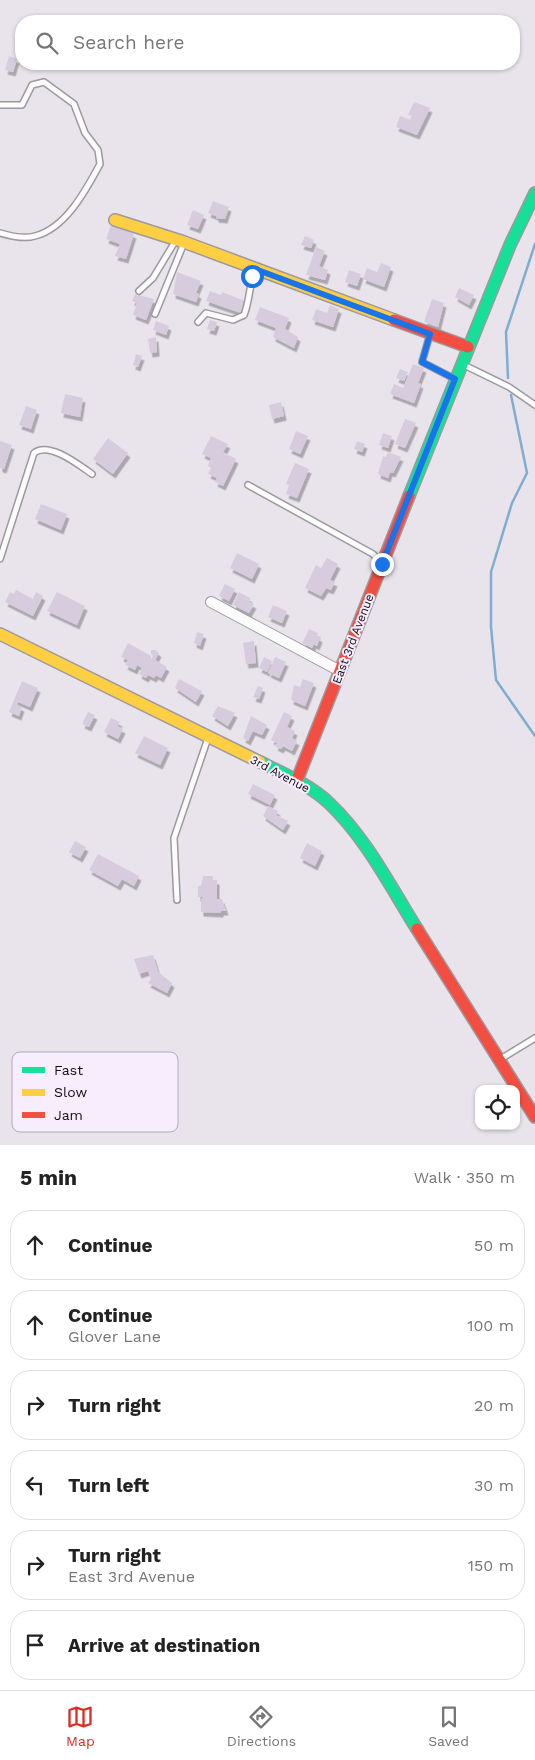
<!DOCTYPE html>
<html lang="en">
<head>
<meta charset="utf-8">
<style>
	:root { --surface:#fff; --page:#f2f2f2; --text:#222; --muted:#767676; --line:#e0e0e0; --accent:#d93025 }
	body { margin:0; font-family:"Work Sans",sans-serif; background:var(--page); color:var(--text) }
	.controls { position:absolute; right:15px; bottom:15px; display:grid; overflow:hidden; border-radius:10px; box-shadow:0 1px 4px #0004 }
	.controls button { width:45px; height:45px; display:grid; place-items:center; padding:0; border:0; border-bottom:1px solid var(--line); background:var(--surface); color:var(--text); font:25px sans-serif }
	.stop { position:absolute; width:15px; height:15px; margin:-11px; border:4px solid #1a73e8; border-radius:50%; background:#fff }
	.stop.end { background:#1a73e8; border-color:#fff; box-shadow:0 1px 5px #0008 }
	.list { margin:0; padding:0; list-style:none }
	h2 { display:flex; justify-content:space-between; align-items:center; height:65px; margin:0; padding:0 20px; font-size:21px }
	h2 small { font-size:16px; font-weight:400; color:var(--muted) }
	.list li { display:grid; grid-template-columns:32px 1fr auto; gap:15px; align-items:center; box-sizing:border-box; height:70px; margin:0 10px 10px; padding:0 10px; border:1px solid var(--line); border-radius:20px }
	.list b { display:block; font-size:19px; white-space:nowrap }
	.list p { margin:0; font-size:16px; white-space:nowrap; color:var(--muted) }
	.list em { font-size:16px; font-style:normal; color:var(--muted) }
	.icon { flex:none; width:28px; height:28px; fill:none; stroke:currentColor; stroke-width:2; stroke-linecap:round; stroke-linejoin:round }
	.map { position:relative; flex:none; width:535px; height:1145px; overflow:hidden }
	.search { position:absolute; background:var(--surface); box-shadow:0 1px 4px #0004; left:15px; right:15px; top:15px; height:55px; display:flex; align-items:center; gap:12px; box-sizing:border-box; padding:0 18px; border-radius:20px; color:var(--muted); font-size:19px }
	.sheet { height:545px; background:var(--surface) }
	nav { display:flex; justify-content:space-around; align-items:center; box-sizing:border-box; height:70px; border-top:1px solid var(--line); background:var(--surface); font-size:14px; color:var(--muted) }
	nav a { display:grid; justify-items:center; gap:2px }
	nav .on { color:var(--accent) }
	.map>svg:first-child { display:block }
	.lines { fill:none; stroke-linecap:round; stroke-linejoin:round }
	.stream { stroke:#7fadd1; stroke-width:2.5 }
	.building { fill:#d7ccdd; filter:url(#shadow) }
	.lane-casing { stroke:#9d999f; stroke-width:8 }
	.street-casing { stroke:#9d999f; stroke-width:12 }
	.fast-casing { stroke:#9d999f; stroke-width:14 }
	.slow-casing { stroke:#9d999f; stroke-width:14 }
	.jam-casing { stroke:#9d999f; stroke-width:14 }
	.lane { stroke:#fcfbfc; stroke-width:5 }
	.street { stroke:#fcfbfc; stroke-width:10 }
	.fast { stroke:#16e098; stroke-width:11 }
	.slow { stroke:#ffcf43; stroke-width:11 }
	.jam { stroke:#f24e42; stroke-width:11 }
	.route { stroke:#1a73e8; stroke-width:6 }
	.labels { text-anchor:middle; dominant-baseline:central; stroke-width:4; stroke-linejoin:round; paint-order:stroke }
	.street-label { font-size:12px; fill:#110e13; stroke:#f7edfd }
	.key { fill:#f7edfd; stroke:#b2aab7; stroke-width:1 }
	.key-label { font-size:14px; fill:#110e13 }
</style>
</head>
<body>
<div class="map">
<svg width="535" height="1145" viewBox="0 0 535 1145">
	<defs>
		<filter id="shadow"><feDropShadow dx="2.5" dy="4.5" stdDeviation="0" flood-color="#0004"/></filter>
	</defs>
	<rect width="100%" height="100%" fill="#e9e4ec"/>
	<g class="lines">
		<g class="stream">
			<path d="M508 378 506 332 535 244"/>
			<path d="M511 395 527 473 512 503 491 572V627L496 680 535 736"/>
		</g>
	</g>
	<g class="building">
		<path d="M9 56 17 59 13 72 5 70Z"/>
		<path d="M414 102 430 108 417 135 396 127 400 116 411 120 412 116 408 115Z"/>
		<path d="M213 201 229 207 225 219 216 218V216L208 213Z"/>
		<path d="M193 210 204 215 198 229 187 225Z"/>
		<path d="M111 225 134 234 126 259 115 256 120 244 106 239Z"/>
		<path d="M305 236 314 240 311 248 301 245Z"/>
		<path d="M316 247 325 251 319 266 328 270 325 280 306 275Z"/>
		<path d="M381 263 391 267 384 287 363 279 367 268 377 272Z"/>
		<path d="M349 270 361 274 357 286 345 282Z"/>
		<path d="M177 272 201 281 196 293 199 294 196 302 173 294Z"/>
		<path d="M459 288 474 295 469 305 455 297Z"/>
		<path d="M210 291 221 295 222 292 245 301 241 313 206 301Z"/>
		<path d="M135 294 154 299 146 320 133 315 137 303 132 301Z"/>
		<path d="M432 299 444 303 438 327 424 322Z"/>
		<path d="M330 305 339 309 333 327 312 320 316 309 327 313Z"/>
		<path d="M260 307 289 318 285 329 298 337 294 348 273 337 276 328 255 320Z"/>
		<path d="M210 320 217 322 214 331 207 329Z"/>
		<path d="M156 321 169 326 166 335 153 330Z"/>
		<path d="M156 337 157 352 150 353 148 339Z"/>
		<path d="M136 354 142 356 138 367 133 365Z"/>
		<path d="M413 364 424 368 418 383 421 384 414 403 390 394 394 384 403 388Z"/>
		<path d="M400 369 408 372 404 381 396 378Z"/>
		<path d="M65 394 83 398 80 417 61 413Z"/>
		<path d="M281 402 284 416 272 419 269 405Z"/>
		<path d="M26 406 37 410 31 429 19 425Z"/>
		<path d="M405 419 416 423 405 448 395 444Z"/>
		<path d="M296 431 308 436 300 454 289 449Z"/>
		<path d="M383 433 392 436 388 448 379 445Z"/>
		<path d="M211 436 228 444 223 452 236 459 223 486 215 482 217 478 208 474 211 468 208 466 211 458 202 454Z"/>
		<path d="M108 438 128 453 113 474 93 459Z"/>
		<path d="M0 441 12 445 4 469 0 468Z"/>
		<path d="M357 441 365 444 362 452 354 449Z"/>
		<path d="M388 452 401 457 393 473 390 472 388 478 378 474 383 456 386 457Z"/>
		<path d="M295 463 309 469 297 498 286 494 289 485 286 484Z"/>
		<path d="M41 504 67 514 61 530 35 519Z"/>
		<path d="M237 553 259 564 252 579 230 568Z"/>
		<path d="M327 558 338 564 330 580 335 582 331 590 326 588 321 596 305 588 316 565 321 568Z"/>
		<path d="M225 584 235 589 229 601 219 596Z"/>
		<path d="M16 590 33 599 36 592 43 596 33 616 5 602 10 592 14 594Z"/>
		<path d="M57 592 85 606 77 625 47 611Z"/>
		<path d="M239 592 250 598 249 602 254 604 249 613 233 605Z"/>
		<path d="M273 605 287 611 282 623 268 617Z"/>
		<path d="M309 629 318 633 317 636 320 638 317 646 314 644 312 648 302 643Z"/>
		<path d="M197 632 204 634 200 646 194 643Z"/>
		<path d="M254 641 256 663 246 664 243 643Z"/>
		<path d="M128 643 151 656V659L153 656 151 654V650H156L159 653 155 660 167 667 161 678 156 675 154 678 148 675 146 678 139 674 142 668 137 665 135 670 125 665 128 660 121 657Z"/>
		<path d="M264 657 272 661 267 672 259 668Z"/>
		<path d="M275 657 286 662 279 678 268 673Z"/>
		<path d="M179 679 202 691 196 702 175 688Z"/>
		<path d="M303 679 314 683 305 706 291 700 294 685 300 687Z"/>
		<path d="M22 681 38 688 30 707 18 702 17 705 22 707 19 716 9 712Z"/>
		<path d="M258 686 263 688 259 699 253 697Z"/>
		<path d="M218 706 235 713 228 726 212 716Z"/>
		<path d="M88 712 95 715 89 727 82 724Z"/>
		<path d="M284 712 292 716 287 727 295 731 292 738 297 741 292 751 283 746 281 749 275 746 277 743 271 740Z"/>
		<path d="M251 716 267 725 262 735 253 731 248 741 243 738Z"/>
		<path d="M111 718 120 722 117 726 123 729 118 739 104 732Z"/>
		<path d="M144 736 168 748 160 765 135 753Z"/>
		<path d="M253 784 275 795 270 805 248 794Z"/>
		<path d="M268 806 278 811 276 815 288 821 283 830 263 816Z"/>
		<path d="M75 841 86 847 80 858 69 852Z"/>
		<path d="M307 843 322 851 315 866 300 858Z"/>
		<path d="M98 854 139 876 134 886 122 879 118 886 89 870Z"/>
		<path d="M203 876H213V880H217V899H222L226 911H221V913L201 912V900L203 897H198V886H201Z"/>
		<path d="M153 955 158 972 172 983 167 993 148 983 151 979 148 971 139 974 134 959Z"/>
	</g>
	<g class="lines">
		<defs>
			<g id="lane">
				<path d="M0 105H22L32 85 44 82 74 104 85 133 98 150 100 164C86 190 66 228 35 236 25 239 10 236 0 233"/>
				<path d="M139 291 153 278 176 240"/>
				<path d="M155 314 184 243"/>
				<path d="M198 322 206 313 233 320 244 315C250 300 249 285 255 270"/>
				<path d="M430 334 422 362 453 378"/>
				<path d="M462 364 509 387 535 405"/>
				<path d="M248 485 373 554 380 562"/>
				<path d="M0 559 34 453C49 441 79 465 92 474"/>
				<path d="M177 900 174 838 208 738"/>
				<path d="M499 1060 535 1038"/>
			</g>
			<path id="street" d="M211 602 340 671"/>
			<g id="fast">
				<path d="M409 496 510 245 535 193"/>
				<path d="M260 762C284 774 310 785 329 803 366 838 390 886 417 929"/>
			</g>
			<g id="slow">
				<path d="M115 220 184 242 394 320"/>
				<path d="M0 634 260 762"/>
			</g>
			<g id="jam">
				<path d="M394 320 468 347"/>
				<path d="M297 780 409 496"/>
				<path d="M417 929 535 1117"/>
			</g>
		</defs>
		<use href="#lane" class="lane-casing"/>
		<use href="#street" class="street-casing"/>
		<use href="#fast" class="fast-casing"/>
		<use href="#slow" class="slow-casing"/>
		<use href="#jam" class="jam-casing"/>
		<use href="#lane" class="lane"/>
		<use href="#street" class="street"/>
		<use href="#fast" class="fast"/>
		<use href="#slow" class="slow"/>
		<use href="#jam" class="jam"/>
	</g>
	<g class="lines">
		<path class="route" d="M252 276 255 269 430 334 422 362 455 379 382 564"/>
	</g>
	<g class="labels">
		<g class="street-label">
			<text transform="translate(353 639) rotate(-69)">East 3rd Avenue</text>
			<text transform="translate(280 774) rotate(28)">3rd Avenue</text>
		</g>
	</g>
	<rect x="12" y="1052" width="166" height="80" rx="8" class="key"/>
	<rect x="22" y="1067" width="23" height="6" fill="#16e098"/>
	<rect x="22" y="1089" width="23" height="7" fill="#ffcf43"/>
	<rect x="22" y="1112" width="23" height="6" fill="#f24e42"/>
	<g class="key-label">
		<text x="54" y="1075">Fast</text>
		<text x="54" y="1097">Slow</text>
		<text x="54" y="1120">Jam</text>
	</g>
</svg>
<div class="controls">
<button><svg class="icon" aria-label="locate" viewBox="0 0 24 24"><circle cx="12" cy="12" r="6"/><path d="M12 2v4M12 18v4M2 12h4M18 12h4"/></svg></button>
</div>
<div class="stop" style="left:252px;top:276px"></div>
<div class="stop end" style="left:382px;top:564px"></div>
<div class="search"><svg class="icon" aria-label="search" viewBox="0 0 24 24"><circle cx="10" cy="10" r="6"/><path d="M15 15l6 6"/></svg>Search here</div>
</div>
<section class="sheet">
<h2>5 min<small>Walk · 350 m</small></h2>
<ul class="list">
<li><svg class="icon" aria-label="ahead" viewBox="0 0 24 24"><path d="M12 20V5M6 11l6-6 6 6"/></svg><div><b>Continue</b></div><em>50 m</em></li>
<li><svg class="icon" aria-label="ahead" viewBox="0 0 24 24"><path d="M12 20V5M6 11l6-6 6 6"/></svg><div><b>Continue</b><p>Glover Lane</p></div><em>100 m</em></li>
<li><svg class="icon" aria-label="right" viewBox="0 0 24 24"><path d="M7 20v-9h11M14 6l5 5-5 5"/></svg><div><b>Turn right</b></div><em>20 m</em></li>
<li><svg class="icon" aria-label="left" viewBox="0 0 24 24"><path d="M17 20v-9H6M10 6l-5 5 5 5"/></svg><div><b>Turn left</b></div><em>30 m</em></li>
<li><svg class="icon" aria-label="right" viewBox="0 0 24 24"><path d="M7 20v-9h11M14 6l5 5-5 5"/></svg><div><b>Turn right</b><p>East 3rd Avenue</p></div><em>150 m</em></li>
<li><svg class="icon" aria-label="arrive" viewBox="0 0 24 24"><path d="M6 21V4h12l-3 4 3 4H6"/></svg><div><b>Arrive at destination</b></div></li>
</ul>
</section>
<nav>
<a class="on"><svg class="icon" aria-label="map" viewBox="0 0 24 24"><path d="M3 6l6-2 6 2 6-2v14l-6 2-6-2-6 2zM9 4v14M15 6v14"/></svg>Map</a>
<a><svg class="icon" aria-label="directions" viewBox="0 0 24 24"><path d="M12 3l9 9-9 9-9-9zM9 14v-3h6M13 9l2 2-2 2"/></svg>Directions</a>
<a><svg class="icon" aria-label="saved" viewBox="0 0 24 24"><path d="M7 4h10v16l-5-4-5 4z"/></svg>Saved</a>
</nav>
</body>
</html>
